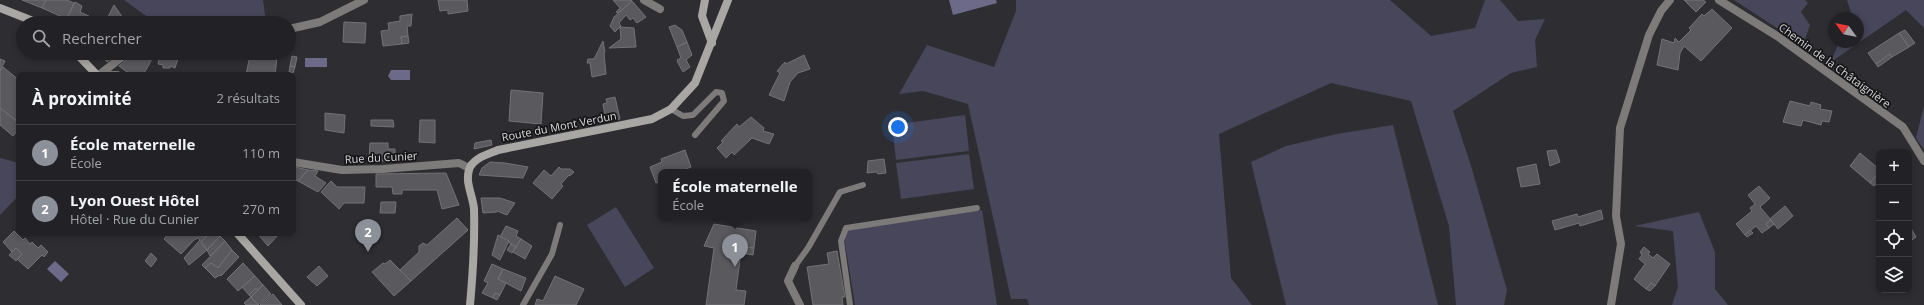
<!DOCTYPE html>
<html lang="fr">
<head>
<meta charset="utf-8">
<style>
	:root { --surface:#222226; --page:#2a2a2e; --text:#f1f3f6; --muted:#a2a4a7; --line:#3f3f43; --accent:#8c9099 }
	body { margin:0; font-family:"Open Sans",sans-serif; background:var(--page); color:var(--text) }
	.controls { position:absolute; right:12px; bottom:12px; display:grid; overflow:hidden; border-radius:8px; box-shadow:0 2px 6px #0003 }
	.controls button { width:36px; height:36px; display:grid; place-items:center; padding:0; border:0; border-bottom:1px solid var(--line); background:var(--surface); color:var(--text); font:20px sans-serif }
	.compass { position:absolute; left:1828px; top:12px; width:36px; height:36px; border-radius:50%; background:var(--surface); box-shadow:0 2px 6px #0003; rotate:303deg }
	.you { position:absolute; left:898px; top:127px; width:14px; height:14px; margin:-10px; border:3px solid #fff; border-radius:50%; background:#1a73e8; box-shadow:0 0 0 6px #1a73e833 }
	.badge { display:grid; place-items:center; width:26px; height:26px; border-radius:50%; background:var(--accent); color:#fff; font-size:13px; font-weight:700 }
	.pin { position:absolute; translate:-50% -33px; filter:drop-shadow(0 1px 2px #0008) }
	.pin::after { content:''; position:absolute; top:21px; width:14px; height:12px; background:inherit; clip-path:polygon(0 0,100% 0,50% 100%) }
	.popup { position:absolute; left:658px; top:169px; width:154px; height:52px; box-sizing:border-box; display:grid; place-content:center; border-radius:8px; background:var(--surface); filter:drop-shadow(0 1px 3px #0005); font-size:13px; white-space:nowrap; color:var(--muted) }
	.popup b { font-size:15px; color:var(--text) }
	.popup::after { content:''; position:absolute; left:50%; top:100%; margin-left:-8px; border:8px solid transparent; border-top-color:var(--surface) }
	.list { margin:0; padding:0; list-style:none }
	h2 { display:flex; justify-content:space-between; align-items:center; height:52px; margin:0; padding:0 16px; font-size:17px }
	h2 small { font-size:13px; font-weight:400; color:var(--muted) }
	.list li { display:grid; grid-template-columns:26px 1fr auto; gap:12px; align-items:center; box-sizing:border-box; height:56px; padding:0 16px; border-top:1px solid var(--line) }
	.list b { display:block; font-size:15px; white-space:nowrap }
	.list p { margin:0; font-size:13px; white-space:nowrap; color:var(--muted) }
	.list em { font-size:13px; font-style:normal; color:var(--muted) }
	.icon { flex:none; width:22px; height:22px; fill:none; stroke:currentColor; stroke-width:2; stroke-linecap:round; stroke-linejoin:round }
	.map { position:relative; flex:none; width:1924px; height:305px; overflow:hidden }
	.search { position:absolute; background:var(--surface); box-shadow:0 2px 6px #0003; left:16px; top:16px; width:280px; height:44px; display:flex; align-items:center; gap:10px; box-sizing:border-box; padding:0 14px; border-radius:22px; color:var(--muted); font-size:15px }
	.panel { position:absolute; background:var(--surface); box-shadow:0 2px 6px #0003; left:16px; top:72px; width:280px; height:164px; border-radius:8px }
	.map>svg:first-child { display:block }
	.green { fill:#48465a }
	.water { fill:#6c6989 }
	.building { fill:#59595e; stroke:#727277 }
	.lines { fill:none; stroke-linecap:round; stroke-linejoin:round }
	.lane { stroke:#7c7b79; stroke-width:6 }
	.street { stroke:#7c7b79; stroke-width:8 }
	.secondary { stroke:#a9a7a3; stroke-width:8 }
	.labels { text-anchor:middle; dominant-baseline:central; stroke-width:3.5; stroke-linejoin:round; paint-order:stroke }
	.street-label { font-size:11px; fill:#d9d9dc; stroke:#161618 }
</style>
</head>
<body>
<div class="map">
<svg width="1924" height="305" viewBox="0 0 1924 305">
	<rect width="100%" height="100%" fill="#2e2e32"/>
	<g class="green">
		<path d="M124 0H263L266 23H156Z"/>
		<path d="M1016 0H1390L1431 36 1475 28 1485 0H1500L1518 21 1545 19 1535 40 1537 67 1511 73 1453 111 1471 166 1507 290 1504 305H1456L1449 226 1411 101 1331 83 1219 134 1231 278 1252 305H1029L1027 299H1011L968 104 923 91 899 94 927 45 994 67 1016 11Z"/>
		<path d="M1734 0H1805L1808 3 1801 12 1810 25 1803 45Z"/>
		<path d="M1847 0H1924V28L1906 10 1831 62 1839 42H1858V18H1849L1851 13Z"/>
		<path d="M1924 106V150L1916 138Z"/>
		<path d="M965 115 969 151 896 160 892 125Z"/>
		<path d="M1393 125 1438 305H1286L1251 162 1286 146 1337 134Z"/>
		<path d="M969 154 974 189 901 199 896 163Z"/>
		<path d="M0 158 19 163V195L0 215Z"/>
		<path d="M616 207 654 268 625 287 587 225Z"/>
		<path d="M982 210 997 305H855L843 231Z"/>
		<path d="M1699 212 1715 252V289L1728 305H1672L1678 287 1673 231 1634 226Z"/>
	</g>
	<g class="water">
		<path d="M949 0H996L997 3 953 15Z"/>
		<rect x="305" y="58" width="22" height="9"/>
		<path d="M391 70H410V80H391L388 76Z"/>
		<path d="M55 261 69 274 61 282 47 269Z"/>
	</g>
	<g class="building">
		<path d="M22 0H46L42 8Z"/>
		<path d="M46 0H67L74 3 67 19 42 8Z"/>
		<path d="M438 0H467L468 11 448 14V10L440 11Z"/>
		<path d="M613 0H631L632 1 618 13 616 12 620 8Z"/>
		<path d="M1684 0H1703L1706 2 1696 12Z"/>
		<path d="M632 1 646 17 637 23 633 18 630 20 626 15 619 23 621 26 615 32 610 26 614 17Z"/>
		<path d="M75 2 82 6 80 12 104 23H69L66 20Z"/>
		<path d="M114 5 125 21 123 23H105Z"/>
		<path d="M1712 9 1732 28 1701 61 1684 46 1680 53 1678 70 1657 65 1662 39 1674 43 1675 38 1679 42 1691 30 1689 28 1702 14 1704 16Z"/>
		<path d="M412 14 411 26H407L408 36 401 37 402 44 383 46 381 31 389 30 388 23 400 21V16Z"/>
		<path d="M344 22 366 23 365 43 343 42Z"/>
		<path d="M675 25 682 30 687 42 677 47 669 27Z"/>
		<path d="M620 27 634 28 636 47 609 48 621 39Z"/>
		<path d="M1905 30 1915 43 1909 47 1899 33Z"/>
		<path d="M1899 33 1909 47 1892 57 1890 54 1876 64 1868 53Z"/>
		<path d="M408 36 409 43 402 44 401 37Z"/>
		<path d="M603 41 605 52 604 53 606 74 592 77 590 63H587L588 59H594Z"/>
		<path d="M687 42 692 55 686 60 690 67 683 72 678 63 677 60 681 58 677 47Z"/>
		<path d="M99 53H119L107 62Z"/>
		<path d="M144 53H152L151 61 143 75H131L119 66 130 57 132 59 135 55Z"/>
		<path d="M160 53H180L175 68 170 66V68H163V65L158 64Z"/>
		<path d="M1890 54 1892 57 1878 67 1876 64Z"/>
		<path d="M250 55 277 58 275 75H246Z"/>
		<path d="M804 55 810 69 798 73 790 82 784 101 769 95 780 73 777 71 785 62 786 64Z"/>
		<path d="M292 56 297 57 295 67 290 66Z"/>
		<path d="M0 59 5 61 0 71Z"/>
		<path d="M290 66 295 67 293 73 289 72Z"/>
		<path d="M3 67 19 80V123L0 108V71Z"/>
		<path d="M511 90 543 93 541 124 509 121Z"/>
		<path d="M615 97 620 119 606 121 603 104 607 103 606 99Z"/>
		<path d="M1790 101 1810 106 1811 102 1821 105 1820 109 1832 111 1829 122 1822 121 1821 125 1803 120 1801 126 1783 122Z"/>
		<path d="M0 108 19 123V129L13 136 0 125Z"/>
		<path d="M325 113 345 115 344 133 325 130Z"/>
		<path d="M751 117 764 128 763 131 774 134 769 144 752 138 734 155 732 152 726 158 717 148 723 142 721 141 737 124 739 127Z"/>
		<path d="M371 120H393L394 127 371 126Z"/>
		<path d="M420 120H435V143L419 142Z"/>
		<path d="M491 140 492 145 474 149 475 143Z"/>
		<path d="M370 143H388V149H395V161H369Z"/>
		<path d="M685 150 691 167 678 172H661V181L656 183 650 167 662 162 661 159Z"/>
		<path d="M1556 150 1560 162 1550 166 1547 151Z"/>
		<path d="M1860 153 1879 169V172L1870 183 1850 166Z"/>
		<path d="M884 159 886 173 878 174 876 172 867 173 868 161Z"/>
		<path d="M490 162 505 163 528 167 523 178 479 175 482 168Z"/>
		<path d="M1536 164 1540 184 1521 187 1517 168Z"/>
		<path d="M295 167 308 170 298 181 293 179V171Z"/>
		<path d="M559 167 561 169H570L574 172 571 175 568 176 561 184 563 186 552 199 533 183 544 170 551 176Z"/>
		<path d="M308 170 318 171 315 176 326 183 318 192 298 181Z"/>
		<path d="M1879 172V180L1874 186 1870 183Z"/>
		<path d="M446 173 459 205 442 209 437 190H402V194H393L392 187H376V174Z"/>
		<path d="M331 181 337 187H365L364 203H344L339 209 321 192Z"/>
		<path d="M1759 186 1770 198 1760 207 1771 220 1766 224 1769 228 1762 233 1756 226 1745 235 1736 224 1752 211 1750 208 1755 204 1748 195Z"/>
		<path d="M481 198H500L515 203 507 215 497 211V212L483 213Z"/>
		<path d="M381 202H396L395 213H380Z"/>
		<path d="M1785 206 1793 216 1778 229 1770 219Z"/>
		<path d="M1601 210 1603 219 1580 226 1579 223 1555 230 1552 221 1577 214 1578 217Z"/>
		<path d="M457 218 468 230 411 281 400 270 419 252V246L423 243 427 245Z"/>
		<path d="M1771 220 1774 224 1769 228 1766 224Z"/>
		<path d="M714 224 756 231 754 248 736 246 735 252H741L736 290 746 291 744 305H706L714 248 704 246Z"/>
		<path d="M1909 225 1916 237 1909 242Z"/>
		<path d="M506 226 518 231 516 236 521 239 516 247 500 237Z"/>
		<path d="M1750 230 1753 233 1747 237 1745 235Z"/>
		<path d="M14 231 23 240 25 238 30 244 32 242 38 248 41 245 48 252 44 257 42 255 28 269 17 259 22 254 16 248 12 252 3 242Z"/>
		<path d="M169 233H210L201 242 207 250 189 265 184 258 200 240 198 238 194 240 181 254 164 239Z"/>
		<path d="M210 233H217L220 236 207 250 201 242Z"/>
		<path d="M257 233H280L268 246Z"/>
		<path d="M498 235 509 241 500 260 492 255Z"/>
		<path d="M220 236 225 241 210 256 207 250Z"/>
		<path d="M521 239 532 246 525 259 513 252Z"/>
		<path d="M225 241 232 250 218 268 211 263 205 268 202 265Z"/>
		<path d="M511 244 516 247 512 253 507 250Z"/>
		<path d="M736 246 754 248 753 255 735 252Z"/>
		<path d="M1644 247 1650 252 1648 254 1653 258 1657 254 1670 264 1655 286 1651 283 1646 289 1634 279 1645 264 1639 259 1642 255 1640 252Z"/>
		<path d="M16 248 22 254 16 261 9 255Z"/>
		<path d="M232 250 239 257 221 276 220 275 215 278 205 268 211 263 218 268Z"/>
		<path d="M837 251 845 297H842L843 305H813L807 267 829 264 827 253Z"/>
		<path d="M151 253 157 259 151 267 145 261Z"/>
		<path d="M390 260 411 281 394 296 372 272 383 263 385 264Z"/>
		<path d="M243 263 255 276 238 291 227 279Z"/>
		<path d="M492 264 503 269 498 279 506 283 500 295 495 293 493 298 482 293 488 283 484 281Z"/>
		<path d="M319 266 328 276 317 286 307 277Z"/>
		<path d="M503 269 526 278 521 291 498 279Z"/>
		<path d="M255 276 263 285 258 290 256 288 249 295 242 287Z"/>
		<path d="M555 276 584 289 576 305H535L537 299 543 301Z"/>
		<path d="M1651 283 1655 286 1650 291 1646 289Z"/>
		<path d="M263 285 271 294 258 305 251 297Z"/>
		<path d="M256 288 258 290 251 297 249 295Z"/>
		<path d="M495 293 500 295 497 300 493 298Z"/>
		<path d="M273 294 282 305H260Z"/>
		<path d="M251 297 258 305H246L244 303Z"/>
	</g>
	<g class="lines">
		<g class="lane">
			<path d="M671 109 683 116 693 115 716 92 722 93 724 101 695 135"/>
			<path d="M795 266 808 248 840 192 863 185"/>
			<path d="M523 305 552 254 560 225"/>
			<path d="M850 305 841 241 846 228 977 208"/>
		</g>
		<g class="street">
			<path d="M644 0 660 9"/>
			<path d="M1719 0 1777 36 1903 127 1924 161"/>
			<path d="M289 29 320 22 364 0"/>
			<path d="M99 75 127 53"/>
			<path d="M103 75H117"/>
			<path d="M293 162 342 170 383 169 459 163 469 168"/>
			<path d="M795 266 788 281 800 305"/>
			<path d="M1611 305 1621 244 1616 216 1620 128 1649 35 1661 11 1670 0"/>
		</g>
		<g class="secondary">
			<path d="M705 0 702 16 712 43"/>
			<path d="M0 8 38 23"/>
			<path d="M76 53 97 75"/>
			<path d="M237 233 301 305"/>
			<path d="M470 305C473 272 475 242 474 209 473 196 465 183 469 170 472 158 489 154 498 150L652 119 671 109 695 83 728 0"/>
		</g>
	</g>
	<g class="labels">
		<g class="street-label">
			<text transform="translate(1835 65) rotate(36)">Chemin de la Châtaignière</text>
			<text transform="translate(559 126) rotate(-11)">Route du Mont Verdun</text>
			<text transform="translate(381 157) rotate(-3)">Rue du Cunier</text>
		</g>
	</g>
</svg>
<div class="controls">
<button>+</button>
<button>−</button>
<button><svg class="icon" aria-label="locate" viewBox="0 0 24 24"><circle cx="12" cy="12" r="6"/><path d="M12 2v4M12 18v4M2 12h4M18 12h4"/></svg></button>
<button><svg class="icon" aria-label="layers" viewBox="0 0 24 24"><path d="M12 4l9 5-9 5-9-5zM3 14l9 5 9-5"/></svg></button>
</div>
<svg class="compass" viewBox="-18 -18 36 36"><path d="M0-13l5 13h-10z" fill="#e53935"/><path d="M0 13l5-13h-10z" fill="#a2a4a7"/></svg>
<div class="you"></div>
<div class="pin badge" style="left:735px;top:267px">1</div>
<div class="popup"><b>École maternelle</b>École</div>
<div class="pin badge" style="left:368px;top:252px">2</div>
<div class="search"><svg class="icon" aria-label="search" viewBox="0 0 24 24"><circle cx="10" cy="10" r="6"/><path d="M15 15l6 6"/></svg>Rechercher</div>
<section class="panel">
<h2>À proximité<small>2 résultats</small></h2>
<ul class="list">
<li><span class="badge">1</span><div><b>École maternelle</b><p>École</p></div><em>110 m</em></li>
<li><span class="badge">2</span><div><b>Lyon Ouest Hôtel</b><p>Hôtel · Rue du Cunier</p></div><em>270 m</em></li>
</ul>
</section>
</div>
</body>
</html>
